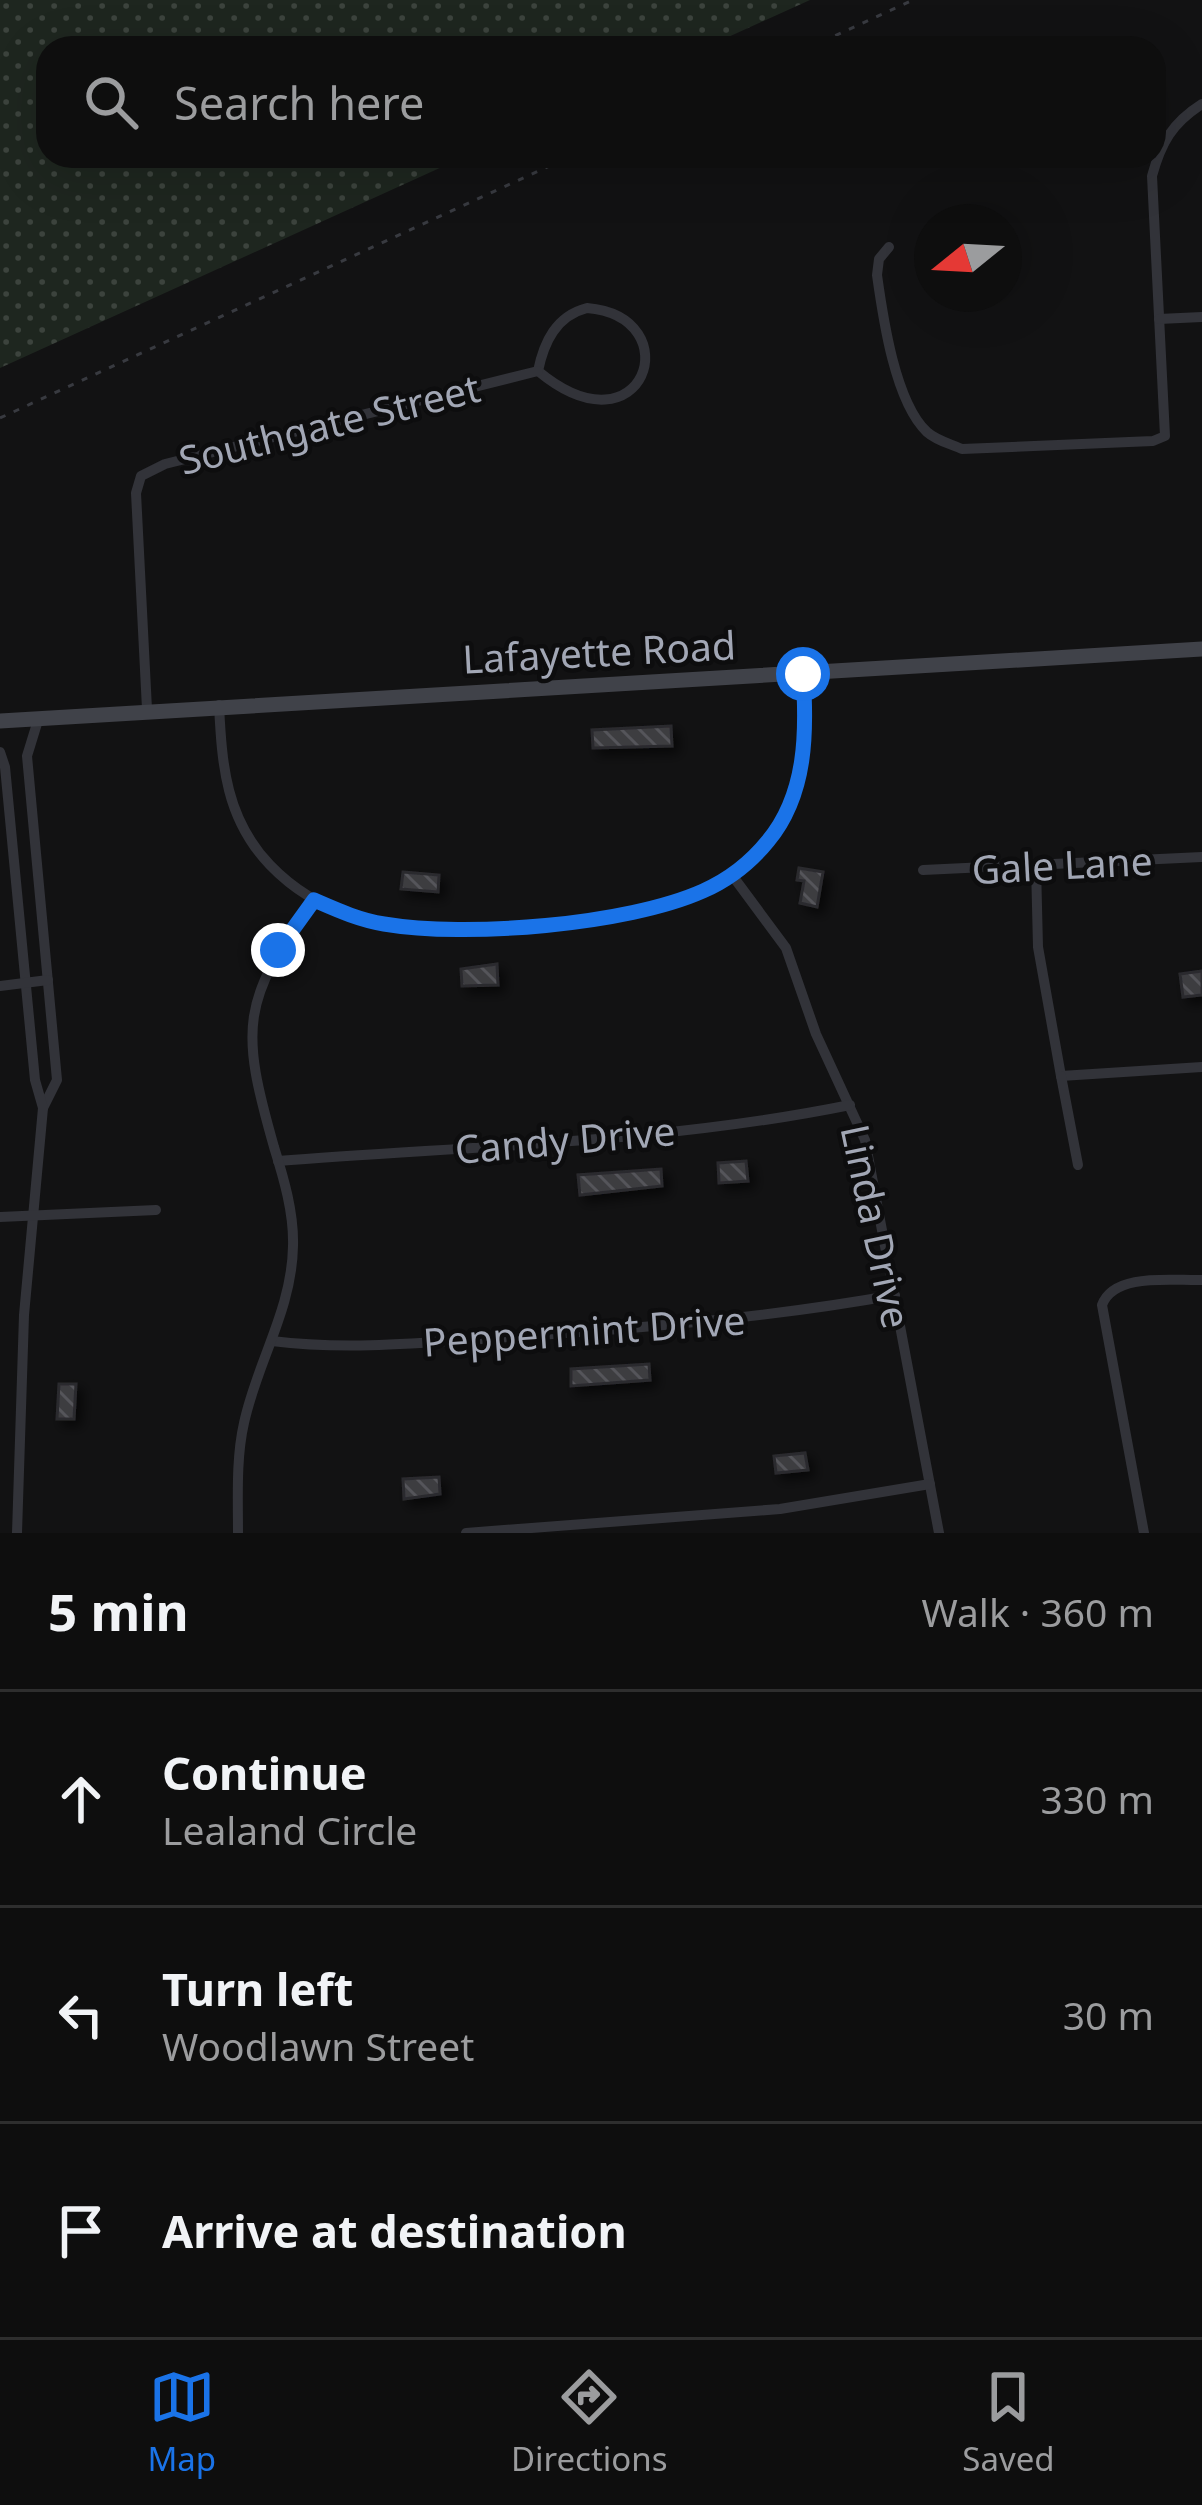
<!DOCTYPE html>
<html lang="en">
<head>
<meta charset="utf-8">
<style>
	:root { --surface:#0e0e0e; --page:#1c1c1c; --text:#f1f3f6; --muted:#9b9c9e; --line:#2e2e2e; --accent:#1a73e8 }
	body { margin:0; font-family:"Noto Sans",sans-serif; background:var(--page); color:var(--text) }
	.compass { position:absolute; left:914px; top:204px; width:108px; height:108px; border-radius:50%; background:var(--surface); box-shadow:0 12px 48px #0002; rotate:252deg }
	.stop { position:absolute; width:36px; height:36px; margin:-27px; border:9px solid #1a73e8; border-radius:50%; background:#fff }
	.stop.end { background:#1a73e8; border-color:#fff; box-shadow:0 3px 12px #0008 }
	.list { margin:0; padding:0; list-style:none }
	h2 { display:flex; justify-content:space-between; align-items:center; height:156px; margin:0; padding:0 48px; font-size:51px }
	h2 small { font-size:39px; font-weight:400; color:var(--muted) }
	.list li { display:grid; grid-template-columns:78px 1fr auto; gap:36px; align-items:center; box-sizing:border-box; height:216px; padding:0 48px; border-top:3px solid var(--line) }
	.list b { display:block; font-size:45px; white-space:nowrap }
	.list p { margin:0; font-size:39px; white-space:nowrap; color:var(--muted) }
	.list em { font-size:39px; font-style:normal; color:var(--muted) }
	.icon { flex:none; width:66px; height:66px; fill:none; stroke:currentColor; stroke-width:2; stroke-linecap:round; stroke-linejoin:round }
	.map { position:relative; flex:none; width:1202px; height:1533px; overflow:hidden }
	.search { position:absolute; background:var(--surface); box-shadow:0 12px 48px #0002; left:36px; right:36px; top:36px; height:132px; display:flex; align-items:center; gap:30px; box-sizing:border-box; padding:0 42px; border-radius:36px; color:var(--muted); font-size:45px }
	.sheet { height:804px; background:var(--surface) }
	nav { display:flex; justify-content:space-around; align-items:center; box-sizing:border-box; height:168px; border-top:3px solid var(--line); background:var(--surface); font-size:33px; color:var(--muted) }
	nav a { display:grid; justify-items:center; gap:6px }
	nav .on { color:var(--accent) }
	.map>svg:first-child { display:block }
	.grass { fill:url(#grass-dots) }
	.building { fill:url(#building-back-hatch); stroke:#2c2b2f; stroke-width:3; filter:url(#shadow) }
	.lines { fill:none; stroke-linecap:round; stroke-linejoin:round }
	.path { stroke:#383a40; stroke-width:3; stroke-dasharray:6 9; stroke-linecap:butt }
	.street { stroke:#323339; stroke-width:10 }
	.secondary { stroke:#404249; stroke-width:15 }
	.route { stroke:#1a73e8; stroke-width:15 }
	.labels { text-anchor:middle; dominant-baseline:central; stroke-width:9; stroke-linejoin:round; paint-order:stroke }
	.street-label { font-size:39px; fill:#a2a7b5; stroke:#0d0d0e }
</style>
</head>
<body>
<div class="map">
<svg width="1202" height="1533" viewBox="0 0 1202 1533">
	<defs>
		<pattern id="grass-dots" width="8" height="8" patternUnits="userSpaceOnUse" patternTransform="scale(3)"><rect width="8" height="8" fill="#1e261f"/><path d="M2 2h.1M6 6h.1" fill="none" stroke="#3c433d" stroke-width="1.8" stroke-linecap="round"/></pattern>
		<pattern id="building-back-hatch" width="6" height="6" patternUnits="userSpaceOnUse" patternTransform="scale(3)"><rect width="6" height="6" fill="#3c3c41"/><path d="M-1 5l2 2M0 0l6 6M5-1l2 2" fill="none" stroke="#55555a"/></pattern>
		<filter id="shadow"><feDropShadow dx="6" dy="6" stdDeviation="6" flood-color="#0009"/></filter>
	</defs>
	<rect width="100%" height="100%" fill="#121213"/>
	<path class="grass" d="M0 0H810L704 48H48V156H466L0 368Z"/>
	<g class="building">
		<path d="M671 726 672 746 593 748 592 730Z"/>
		<path d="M799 868 823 872 817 907 800 903 804 881 797 880Z"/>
		<path d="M403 872 439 875 438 892 401 889Z"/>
		<path d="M497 964 498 985 462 986 461 969Z"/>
		<path d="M1202 971V995L1183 997 1180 974Z"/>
		<path d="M746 1161 748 1181 719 1183 718 1163Z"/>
		<path d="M661 1169 662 1186 580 1195 578 1175Z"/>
		<path d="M649 1364 650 1380 571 1386V1369Z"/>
		<path d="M59 1384H76L74 1419H57Z"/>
		<path d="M805 1453 808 1470 776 1473 774 1456Z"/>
		<path d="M439 1477 440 1494 404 1499 403 1479Z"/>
	</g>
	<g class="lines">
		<g class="path">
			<path d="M808 48 913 0"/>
			<path d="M0 418 571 156"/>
		</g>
		<g class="street">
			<path d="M889 247 879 259 877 275C883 318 895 402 927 432 937 441 951 444 962 449L1153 441 1165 436 1152 176C1161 143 1172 123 1202 104"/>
			<path d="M587 308C691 317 644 459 538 371 544 342 556 316 587 308Z"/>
			<path d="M1159 319 1202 317"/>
			<path d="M219 705C222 766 226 819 270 865 293 889 323 907 355 917 433 942 632 926 706 890 730 879 753 860 770 839 807 792 807 731 803 673"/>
			<path d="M147 709 136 493 141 476 165 464 538 371"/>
			<path d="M39 717 27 756 57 1080 43 1108"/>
			<path d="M0 752 5 767 35 1080 43 1108 24 1315 17 1533"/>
			<path d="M1036 866 1038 947 1061 1076 1202 1067"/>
			<path d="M923 870 1202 857"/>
			<path d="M732 875 786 948 816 1034 865 1140 939 1533"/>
			<path d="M0 986 48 980"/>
			<path d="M1061 1076 1078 1165"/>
			<path d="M278 1161C469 1146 663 1143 850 1105"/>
			<path d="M0 1217 156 1210"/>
			<path d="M272 1341C351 1351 431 1342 511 1337 640 1328 767 1318 895 1295"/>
			<path d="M238 1533C238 1497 236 1458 244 1423 257 1362 292 1310 293 1246 294 1213 284 1179 274 1147 240 1028 241 1001 314 900"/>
			<path d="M466 1533 780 1509 930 1484"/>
			<path d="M1144 1533 1102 1305C1114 1272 1173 1281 1202 1280"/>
		</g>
		<path class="secondary" d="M0 721 1202 649"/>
	</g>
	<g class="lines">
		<path class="route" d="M278 950 314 900C337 910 359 920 384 924 466 938 627 925 703 891 728 880 751 862 768 841 807 794 807 731 803 674"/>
	</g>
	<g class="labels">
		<g class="street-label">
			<text transform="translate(329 423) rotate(-14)">Southgate Street</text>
			<text transform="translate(599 651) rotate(-3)">Lafayette Road</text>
			<text transform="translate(1062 864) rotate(-3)">Gale Lane</text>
			<text transform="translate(565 1139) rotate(-5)">Candy Drive</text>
			<text transform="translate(877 1226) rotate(78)">Linda Drive</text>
			<text transform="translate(584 1330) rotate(-4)">Peppermint Drive</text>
		</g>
	</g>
</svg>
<svg class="compass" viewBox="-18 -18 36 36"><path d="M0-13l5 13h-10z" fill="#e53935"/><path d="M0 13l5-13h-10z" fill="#9b9c9e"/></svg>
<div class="stop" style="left:803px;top:674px"></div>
<div class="stop end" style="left:278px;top:950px"></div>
<div class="search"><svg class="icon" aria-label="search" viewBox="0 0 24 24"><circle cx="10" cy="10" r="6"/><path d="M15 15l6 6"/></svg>Search here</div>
</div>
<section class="sheet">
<h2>5 min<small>Walk · 360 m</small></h2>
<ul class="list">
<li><svg class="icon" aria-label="ahead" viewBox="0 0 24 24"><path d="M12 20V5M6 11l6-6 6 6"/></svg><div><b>Continue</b><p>Lealand Circle</p></div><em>330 m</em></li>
<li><svg class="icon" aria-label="left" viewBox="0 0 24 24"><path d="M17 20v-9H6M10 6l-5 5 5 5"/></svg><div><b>Turn left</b><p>Woodlawn Street</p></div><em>30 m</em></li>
<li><svg class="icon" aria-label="arrive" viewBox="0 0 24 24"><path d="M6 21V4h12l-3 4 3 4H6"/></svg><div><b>Arrive at destination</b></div></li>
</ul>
</section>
<nav>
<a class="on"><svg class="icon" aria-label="map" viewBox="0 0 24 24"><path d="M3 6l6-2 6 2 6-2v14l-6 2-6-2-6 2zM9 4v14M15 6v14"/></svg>Map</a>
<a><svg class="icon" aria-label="directions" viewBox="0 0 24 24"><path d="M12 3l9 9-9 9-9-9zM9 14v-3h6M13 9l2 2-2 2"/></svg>Directions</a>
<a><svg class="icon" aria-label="saved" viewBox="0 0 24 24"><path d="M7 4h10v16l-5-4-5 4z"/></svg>Saved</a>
</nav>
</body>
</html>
